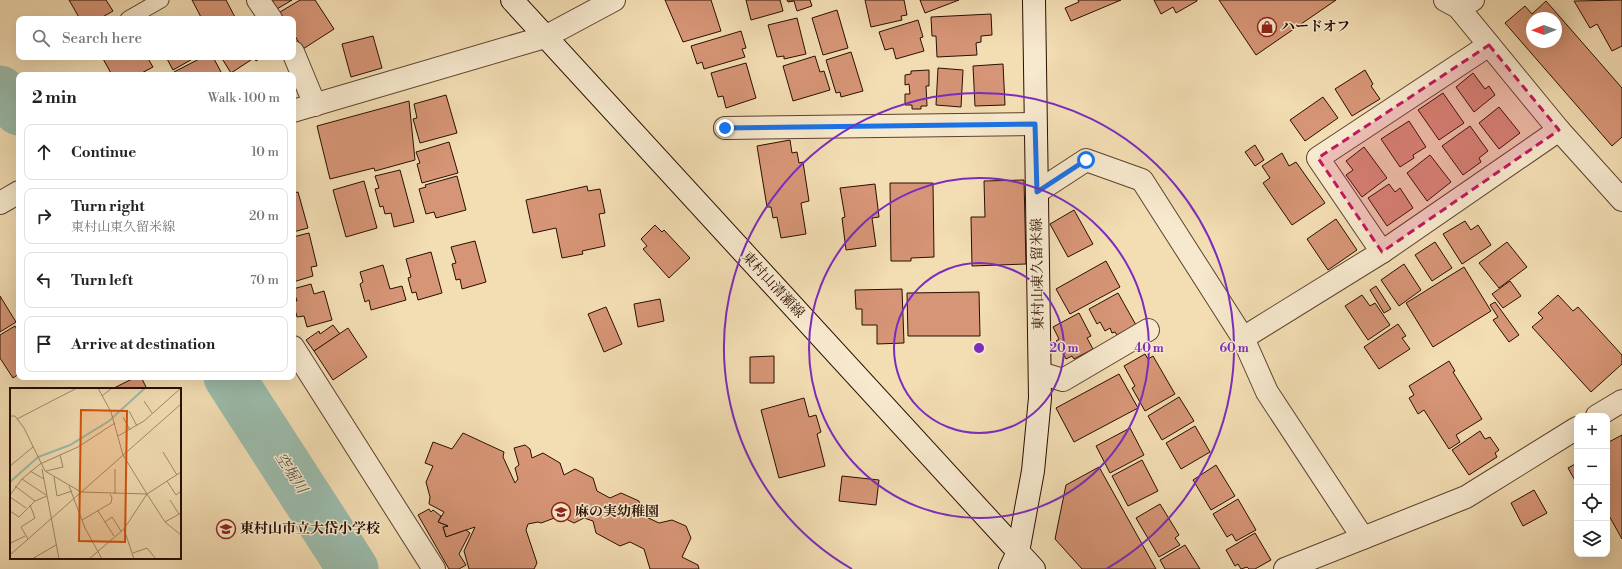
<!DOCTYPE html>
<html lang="en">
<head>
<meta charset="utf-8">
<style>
	:root { --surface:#fff; --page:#f6f6f6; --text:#222; --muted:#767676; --line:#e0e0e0 }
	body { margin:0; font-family:"Libre Bodoni","Noto Serif JP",serif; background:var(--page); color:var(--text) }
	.controls { position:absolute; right:12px; bottom:12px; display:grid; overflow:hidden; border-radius:8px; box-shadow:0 4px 16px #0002 }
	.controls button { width:36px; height:36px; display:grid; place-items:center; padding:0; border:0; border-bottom:1px solid var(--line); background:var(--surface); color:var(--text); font:20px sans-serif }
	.compass { position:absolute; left:1526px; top:12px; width:36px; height:36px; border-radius:50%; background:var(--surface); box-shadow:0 4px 16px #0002; rotate:269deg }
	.stop { position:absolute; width:12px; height:12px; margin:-9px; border:3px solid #1a73e8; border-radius:50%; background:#fff }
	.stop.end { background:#1a73e8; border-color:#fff; box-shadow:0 1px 4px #0008 }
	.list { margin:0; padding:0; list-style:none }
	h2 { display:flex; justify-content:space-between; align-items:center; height:52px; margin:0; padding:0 16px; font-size:17px }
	h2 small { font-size:13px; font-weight:400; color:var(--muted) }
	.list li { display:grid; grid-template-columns:26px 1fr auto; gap:12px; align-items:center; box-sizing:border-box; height:56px; margin:0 8px 8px; padding:0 8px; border:1px solid var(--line); border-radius:8px }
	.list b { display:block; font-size:15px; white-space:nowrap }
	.list p { margin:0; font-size:13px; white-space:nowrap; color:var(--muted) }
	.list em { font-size:13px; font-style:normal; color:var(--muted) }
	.icon { flex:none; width:22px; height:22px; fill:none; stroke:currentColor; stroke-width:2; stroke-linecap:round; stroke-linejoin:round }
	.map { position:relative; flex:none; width:1622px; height:569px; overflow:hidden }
	.search { position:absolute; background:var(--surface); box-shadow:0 4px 16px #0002; left:16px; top:16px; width:280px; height:44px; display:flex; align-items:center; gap:10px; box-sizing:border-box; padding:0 14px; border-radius:8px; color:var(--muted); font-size:15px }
	.panel { position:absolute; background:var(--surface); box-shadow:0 4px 16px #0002; left:16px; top:72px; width:280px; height:308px; border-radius:8px }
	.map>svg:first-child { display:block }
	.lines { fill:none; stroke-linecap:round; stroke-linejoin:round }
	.river { stroke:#9bbcac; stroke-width:51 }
	.building { fill:#d69576; stroke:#290e01; fill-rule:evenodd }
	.service-casing { stroke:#5c422e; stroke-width:17 }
	.minor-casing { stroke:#5c422e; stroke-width:24 }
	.tertiary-casing { stroke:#5c422e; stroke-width:24 }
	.secondary-casing { stroke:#290e01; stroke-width:24 }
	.service { stroke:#f7e9ce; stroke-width:15 }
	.minor { stroke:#f7e9ce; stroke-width:22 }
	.tertiary { stroke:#f7e9ce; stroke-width:22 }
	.secondary { stroke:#f7e9ce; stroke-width:22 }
	.route { stroke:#1a73e8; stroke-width:5 }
	.marked { fill:#c2185b; fill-opacity:0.2; stroke:#c2185b; stroke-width:3; stroke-dasharray:8 5; stroke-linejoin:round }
	.ring { fill:none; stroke:#7b2cbf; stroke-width:2 }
	.labels { text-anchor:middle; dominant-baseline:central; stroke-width:3; stroke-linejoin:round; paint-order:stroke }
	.poi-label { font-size:14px; font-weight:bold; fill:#290e01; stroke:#f7e9ce; text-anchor:start }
	.street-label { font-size:14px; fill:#290e01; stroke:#f7e9ce }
	.water-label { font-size:15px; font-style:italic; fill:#514b3d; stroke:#f7e9ce }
	.inset-river { fill:none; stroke:#9bbcac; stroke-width:2 }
	.inset-road { fill:none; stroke:#a28a6c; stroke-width:1 }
	.view { fill:#d5520b; fill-opacity:0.15; stroke:#d5520b; stroke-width:2 }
	.inset-edge { fill:none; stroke:#290e01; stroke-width:2 }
	.centre { fill:#7b2cbf; stroke:#f7e9ce; stroke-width:2 }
	.ring-label { font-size:12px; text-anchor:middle; font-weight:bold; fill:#7b2cbf; stroke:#f7e9ce; stroke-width:3; stroke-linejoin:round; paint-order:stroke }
</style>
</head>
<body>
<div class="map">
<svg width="1622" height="569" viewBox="0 0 1622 569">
	<rect width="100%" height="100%" fill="#f3ddb3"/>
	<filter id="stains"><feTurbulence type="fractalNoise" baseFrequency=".005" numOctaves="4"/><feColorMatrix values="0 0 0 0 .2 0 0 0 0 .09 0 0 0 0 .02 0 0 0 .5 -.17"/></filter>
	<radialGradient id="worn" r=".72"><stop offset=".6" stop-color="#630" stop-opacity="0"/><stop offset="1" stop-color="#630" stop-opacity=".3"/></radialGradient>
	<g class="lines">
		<g class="river">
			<path d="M0 91 19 110"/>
			<path d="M229 377 353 569"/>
		</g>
	</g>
	<g class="building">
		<path d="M69 0H106L113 11 99 19H80Z"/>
		<path d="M192 0H226L236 19H202Z"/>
		<path d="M272 0H292L277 9Z"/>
		<path d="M300 0H315L334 29 303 49 293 33V19H284L280 12Z"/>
		<path d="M665 0H711L721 31 683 42Z"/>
		<path d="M746 0H780L783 11 751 20Z"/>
		<path d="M787 0H810L812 6 797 11 794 1 788 2Z"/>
		<path d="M865 0H904L907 15 901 16 902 20 871 27Z"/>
		<path d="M920 0H959L925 13Z"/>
		<path d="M1078 0H1121L1071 21 1065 8 1079 2Z"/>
		<path d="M1154 0H1197V1L1176 13 1173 7 1161 14Z"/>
		<path d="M1219 0H1336L1256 55Z"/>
		<path d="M1622 0V46L1612 51 1597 24 1590 28 1574 1Z"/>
		<path d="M1546 1 1622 88V137L1612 146 1505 23 1525 6 1532 14ZM1532 18H1556V42H1532Z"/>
		<path d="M837 10 848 48 823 55 812 18Z"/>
		<path d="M991 14 992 35 981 36V42L976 43 977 55 937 57 936 36H932L931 17Z"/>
		<path d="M797 18 806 54 784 59V56L777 57 768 25Z"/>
		<path d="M918 20 923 37 920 38 924 51 896 59 893 48 885 50 879 32Z"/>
		<path d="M741 31 746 48 742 49 745 57 704 69 702 62 697 64 691 46Z"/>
		<path d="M373 36 382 68 351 77 342 44Z"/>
		<path d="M851 52 863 91 841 97 840 92 836 93 826 60Z"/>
		<path d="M815 56 820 72 824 71 830 90 793 101 783 66Z"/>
		<path d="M102 57H147L153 67 138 75H112Z"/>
		<path d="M166 57H196L173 70Z"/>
		<path d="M203 57H213L221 72 216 75H176L174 72Z"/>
		<path d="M221 57H262L256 61 254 58 231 73Z"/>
		<path d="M746 63 756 98 726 108 723 96 718 97 711 73Z"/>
		<path d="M1003 64 1005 105 975 106 973 66Z"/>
		<path d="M938 68 963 70 961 107 936 105Z"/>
		<path d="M929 70V86H926L927 106H921V109H912V105H905V94H910L909 84 905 85V75L911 74V71Z"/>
		<path d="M1365 70 1373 84 1371 86 1380 99 1352 116 1335 89Z"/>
		<path d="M1473 73 1485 89 1489 86 1495 95 1474 112 1456 87Z"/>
		<path d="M1443 93 1464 123 1439 140 1418 110Z"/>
		<path d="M446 95 457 133 420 143 413 119 417 118 414 104Z"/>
		<path d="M1323 97 1338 118 1305 141 1290 120Z"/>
		<path d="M409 101 415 160 375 171 374 168 330 179 317 126Z"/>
		<path d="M1499 107 1520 133 1499 149 1479 123Z"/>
		<path d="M1409 121 1426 147 1413 155 1414 158 1400 167 1381 139Z"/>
		<path d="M1470 126 1488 151 1479 158 1481 162 1463 175 1442 146Z"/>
		<path d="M790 140 792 153 797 152 799 163 803 162 809 201 801 203 806 234 781 238 777 217 773 218 771 207H767L757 146Z"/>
		<path d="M449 142 458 173 422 183 417 164 420 163 416 152Z"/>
		<path d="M1255 145 1264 160 1255 166 1245 152Z"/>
		<path d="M1364 147 1387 178 1362 197 1346 175 1353 170 1346 161Z"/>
		<path d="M1282 153 1289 166 1296 162 1325 203 1292 225 1263 183 1270 178 1262 166Z"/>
		<path d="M1430 155 1451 182 1427 201 1407 173Z"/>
		<path d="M400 170 414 222 394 227 391 213 385 214 383 206 380 207 375 189 379 188 375 176Z"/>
		<path d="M457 176 466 210 436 218 434 212 426 214 419 189 426 187 425 185Z"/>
		<path d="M1024 180 1026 264 972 266 971 217H985L984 181Z"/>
		<path d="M364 181 377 228 346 237 333 190Z"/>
		<path d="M890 183H933L934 257 911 258V261H891Z"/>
		<path d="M875 184 879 217 872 218 876 246 846 250 842 218 845 217 840 188Z"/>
		<path d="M1389 184 1395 192 1400 188 1413 208 1387 226 1368 198Z"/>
		<path d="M587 186 588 191 600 189 605 213 599 214 605 246 582 251 583 254 562 258 556 228 533 233 526 200Z"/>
		<path d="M298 192 308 228 293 232V193Z"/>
		<path d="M1074 210 1093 244 1068 257 1050 224Z"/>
		<path d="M1336 219 1357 250 1328 270 1307 239Z"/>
		<path d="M1465 221 1471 230 1478 225 1491 245 1462 264 1443 234Z"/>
		<path d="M655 225 662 232 664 230 690 258 669 278 643 249 647 246 641 239Z"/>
		<path d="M309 233 317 266 311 267 313 276 293 282V237Z"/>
		<path d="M475 241 486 282 462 289 460 279 456 280 452 264 456 263 451 247Z"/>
		<path d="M1435 242 1452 268 1432 281 1415 255Z"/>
		<path d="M1507 242 1527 267 1499 288 1479 263Z"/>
		<path d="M431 252 442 293 418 300 416 292 412 293 408 278 411 277 406 259Z"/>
		<path d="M1106 261 1120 287 1070 314 1056 289Z"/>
		<path d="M1404 264 1421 290 1399 306 1381 280Z"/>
		<path d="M383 265 390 289 402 286 406 300 371 310 369 300 365 302 360 284 363 282 360 272Z"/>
		<path d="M1464 267 1491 311 1433 347 1406 303Z"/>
		<path d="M1510 281 1521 296 1503 308 1492 294Z"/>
		<path d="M311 284 314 294 324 291 332 320 307 327 304 316 297 317 293 303V301H297L293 289Z"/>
		<path d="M1376 286 1391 309 1384 313 1370 290Z"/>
		<path d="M902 289 904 343 877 344V325H862V309H856L855 290Z"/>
		<path d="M979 292 980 336H908L907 293Z"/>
		<path d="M1118 293 1136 325 1117 335 1115 332 1112 333 1110 328 1105 331 1100 322 1097 324 1089 309Z"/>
		<path d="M1362 295 1370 306 1375 303 1390 325 1368 340 1345 306Z"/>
		<path d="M1558 295 1573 311 1578 307 1622 355V364L1591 392 1532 327 1543 318 1538 313Z"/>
		<path d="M0 296 16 322 0 332Z"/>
		<path d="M660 299 664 321 638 327 634 304Z"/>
		<path d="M1495 302 1519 335 1509 342 1493 320 1498 317 1490 305Z"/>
		<path d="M606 307 622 344 604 352 588 314Z"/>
		<path d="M1079 313 1091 336 1087 338 1093 349 1074 359 1072 356 1066 359 1056 341 1059 339 1053 327Z"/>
		<path d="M1398 324 1406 336 1402 338 1410 349 1379 369 1364 347Z"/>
		<path d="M333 325 340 334 314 351 306 340 319 331 320 334Z"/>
		<path d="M15 326 19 333V374L13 378 0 358V335Z"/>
		<path d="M348 328 367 357 333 380 314 351Z"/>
		<path d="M1145 354 1148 359 1153 356 1175 394 1145 411 1132 388 1135 386 1124 366Z"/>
		<path d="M774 356V383H750V357Z"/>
		<path d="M1449 361 1455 371 1453 372 1482 419 1456 435 1460 442 1449 449 1424 410 1418 414 1409 398 1414 395 1409 386Z"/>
		<path d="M1119 374 1138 408 1074 442 1056 408Z"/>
		<path d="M136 377H141L147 389H112Z"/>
		<path d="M1179 397 1194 421 1162 440 1148 416Z"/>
		<path d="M804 398 809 417 816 415 821 432 817 434 825 466 779 478 761 410Z"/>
		<path d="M1195 426 1210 452 1181 469 1166 443Z"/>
		<path d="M1130 428 1144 455 1110 473 1096 446Z"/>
		<path d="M1480 431 1485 439 1490 437 1499 450 1495 453 1497 457 1469 475 1452 450Z"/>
		<path d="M463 433 504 452 503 457 515 483 518 479 515 468 519 465 514 448 525 445 530 449 532 458 543 453 560 463 564 475 575 469 593 478 597 491 610 498 621 493 639 501 642 515 659 523 672 520 686 526 691 538 682 557 698 565 699 569H650L644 549 630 542 620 546 596 533 593 521 584 518 574 523 560 516 541 523 538 522 528 524 526 530 537 563 534 569H469L464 551 475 527 446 537 443 527 448 526 438 522 444 512 429 504 430 497 426 482 433 466 425 463 433 442 452 449Z"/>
		<path d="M1622 435V539L1607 512V443Z"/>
		<path d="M1142 460 1158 491 1128 506 1112 476Z"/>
		<path d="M1577 463V484L1568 468Z"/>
		<path d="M1216 465 1235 496 1211 510 1193 480Z"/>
		<path d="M1099 467 1156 569H1082L1055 539 1066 485Z"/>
		<path d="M842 476 879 480 876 505 839 501Z"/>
		<path d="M1534 490 1547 513 1523 526 1511 503Z"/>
		<path d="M1238 499 1256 530 1236 541 1232 534 1227 537 1213 514Z"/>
		<path d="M1160 504 1179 535 1175 538 1180 545 1159 557 1136 518Z"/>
		<path d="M429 509 431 512 433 510 441 516 438 522 448 526 443 527 446 537 466 530 470 533 459 554 466 565 459 569H449L418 515Z"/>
		<path d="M1255 533 1271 560 1255 569H1249L1247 567 1241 569 1238 564 1235 566 1226 550Z"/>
		<path d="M1185 545 1200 569H1165L1160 560Z"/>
	</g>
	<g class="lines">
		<defs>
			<path id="service" d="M128 19 161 0"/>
			<g id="minor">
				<path d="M258 0 271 19"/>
				<path d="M1458 7 1473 0"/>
				<path d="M1489 45 1318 158 1382 252 1559 130"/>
				<path d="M293 52 315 105"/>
				<path d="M293 111 545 37 614 0"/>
				<path d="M725 128 1035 124"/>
				<path d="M1037 192 1086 160 1142 180 1243 338 1267 392 1363 538"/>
				<path d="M0 203 19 192"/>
				<path d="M1243 338 1382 252"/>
				<path d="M293 347 434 569"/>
				<path d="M1040 373 1063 380 1148 330"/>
				<path d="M1597 416 1622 401"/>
				<path d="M1285 569 1466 497 1577 428"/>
			</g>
			<path id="tertiary" d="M1445 0 1458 7 1559 130 1622 200"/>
			<g id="secondary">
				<path d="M512 0 1034 569"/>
				<path d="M1010 569 1018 552 1033 471 1040 398 1034 0"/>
			</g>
		</defs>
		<use href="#service" class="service-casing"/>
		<use href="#minor" class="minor-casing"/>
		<use href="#tertiary" class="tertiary-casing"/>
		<use href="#secondary" class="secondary-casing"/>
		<use href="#service" class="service"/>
		<use href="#minor" class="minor"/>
		<use href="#tertiary" class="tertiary"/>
		<use href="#secondary" class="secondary"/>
	</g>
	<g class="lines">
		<path class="route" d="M725 128 1035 124 1037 192 1086 160"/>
	</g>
	<path class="marked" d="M1489 45 1559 130 1382 252 1318 158Z"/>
	<g class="ring">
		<circle cx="979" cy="348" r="85"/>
		<circle cx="979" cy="348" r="170"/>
		<path d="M852 569A255 255 0 1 1 1106 569"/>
	</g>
	<defs>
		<symbol id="shop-ring" viewBox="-11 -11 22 22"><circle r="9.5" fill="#f7e9ce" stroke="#8f2418" stroke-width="1.5"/><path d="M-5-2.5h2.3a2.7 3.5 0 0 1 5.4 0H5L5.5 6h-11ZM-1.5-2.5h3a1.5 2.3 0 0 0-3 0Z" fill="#8f2418"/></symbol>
		<symbol id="school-ring" viewBox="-11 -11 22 22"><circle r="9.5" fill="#f7e9ce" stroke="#8f2418" stroke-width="1.5"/><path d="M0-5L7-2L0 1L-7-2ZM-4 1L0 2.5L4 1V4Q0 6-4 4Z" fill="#8f2418"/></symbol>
	</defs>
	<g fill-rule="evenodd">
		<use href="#shop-ring" x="1256" y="16" width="22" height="22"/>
		<use href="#school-ring" x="550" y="501" width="22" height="22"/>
		<use href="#school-ring" x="215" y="518" width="22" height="22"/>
	</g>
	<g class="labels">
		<g class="poi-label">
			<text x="1281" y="27">ハードオフ</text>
			<text x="575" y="512">麻の実幼稚園</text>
			<text x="240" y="529">東村山市立大岱小学校</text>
		</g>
		<g class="street-label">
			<text transform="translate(1038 274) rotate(-91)">東村山東久留米線</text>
			<text transform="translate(773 285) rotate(47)">東村山清瀬線</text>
		</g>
		<g class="water-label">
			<text transform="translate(291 473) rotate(57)">空堀川</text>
		</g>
	</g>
	<g transform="translate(10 388)">
		<rect width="171" height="171" fill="#f3ddb3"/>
		<path class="inset-river" d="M0 94 28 69 60 57 99 33 135 0"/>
		<path class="inset-road" d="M88 0 101 24 113 67 137 106M92 8 102 0M134 13 142 25M119 23 127 38M0 28H5L14 40 35 83 71 104 137 106 155 134 171 147M113 29 120 42M7 31 67 0M108 48 134 33 171 0M153 64 167 87M0 78 23 59M32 81 49 171M20 83 34 91M36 83 53 79 50 67M44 89 47 108 62 103M12 91 36 107M157 93 166 107 171 103M5 98 25 113M59 98 75 140 92 171M105 106V81M0 107 12 91 30 76 68 59 105 35M0 109 16 120M160 112 169 126M0 123 9 129 25 113 37 108M88 123 95 134M72 132 101 115 102 110 100 106M155 134 171 125M114 141 124 171M104 148 95 134 102 129 111 143M18 151 11 139 25 130 20 117M1 155 15 148M123 165 137 160 146 171M0 167 171 16M22 171 46 157M79 171 114 141 137 106 171 84"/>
		<path class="view" d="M71 22 117 23 115 154 69 153Z"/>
		<rect width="171" height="171" class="inset-edge"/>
	</g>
	<circle cx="979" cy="348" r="6" class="centre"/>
	<g class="ring-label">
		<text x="1064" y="352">20 m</text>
		<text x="1149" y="352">40 m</text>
		<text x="1234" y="352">60 m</text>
	</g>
	<rect width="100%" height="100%" filter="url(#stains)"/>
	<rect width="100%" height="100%" fill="url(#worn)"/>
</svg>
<div class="controls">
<button>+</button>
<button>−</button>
<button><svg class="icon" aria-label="locate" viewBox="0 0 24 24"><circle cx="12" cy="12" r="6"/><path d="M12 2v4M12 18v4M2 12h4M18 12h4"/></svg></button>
<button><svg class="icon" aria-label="layers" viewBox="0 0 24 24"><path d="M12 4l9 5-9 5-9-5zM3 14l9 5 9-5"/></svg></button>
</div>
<svg class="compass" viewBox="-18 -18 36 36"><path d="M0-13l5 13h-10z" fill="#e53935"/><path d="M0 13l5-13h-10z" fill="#767676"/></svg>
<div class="stop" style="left:1086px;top:160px"></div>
<div class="stop end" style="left:725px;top:128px"></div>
<div class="search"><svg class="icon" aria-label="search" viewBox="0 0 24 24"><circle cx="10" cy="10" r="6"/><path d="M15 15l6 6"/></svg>Search here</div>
<section class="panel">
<h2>2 min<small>Walk · 100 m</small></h2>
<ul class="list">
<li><svg class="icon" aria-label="ahead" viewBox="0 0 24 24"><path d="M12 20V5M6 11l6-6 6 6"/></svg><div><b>Continue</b></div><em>10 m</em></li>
<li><svg class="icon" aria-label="right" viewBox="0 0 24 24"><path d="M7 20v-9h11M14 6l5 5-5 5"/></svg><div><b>Turn right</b><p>東村山東久留米線</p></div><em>20 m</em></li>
<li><svg class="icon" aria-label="left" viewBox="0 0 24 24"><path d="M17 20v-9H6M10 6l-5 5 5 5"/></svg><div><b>Turn left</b></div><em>70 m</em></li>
<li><svg class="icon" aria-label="arrive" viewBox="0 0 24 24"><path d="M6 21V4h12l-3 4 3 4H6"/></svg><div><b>Arrive at destination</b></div></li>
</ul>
</section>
</div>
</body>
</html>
